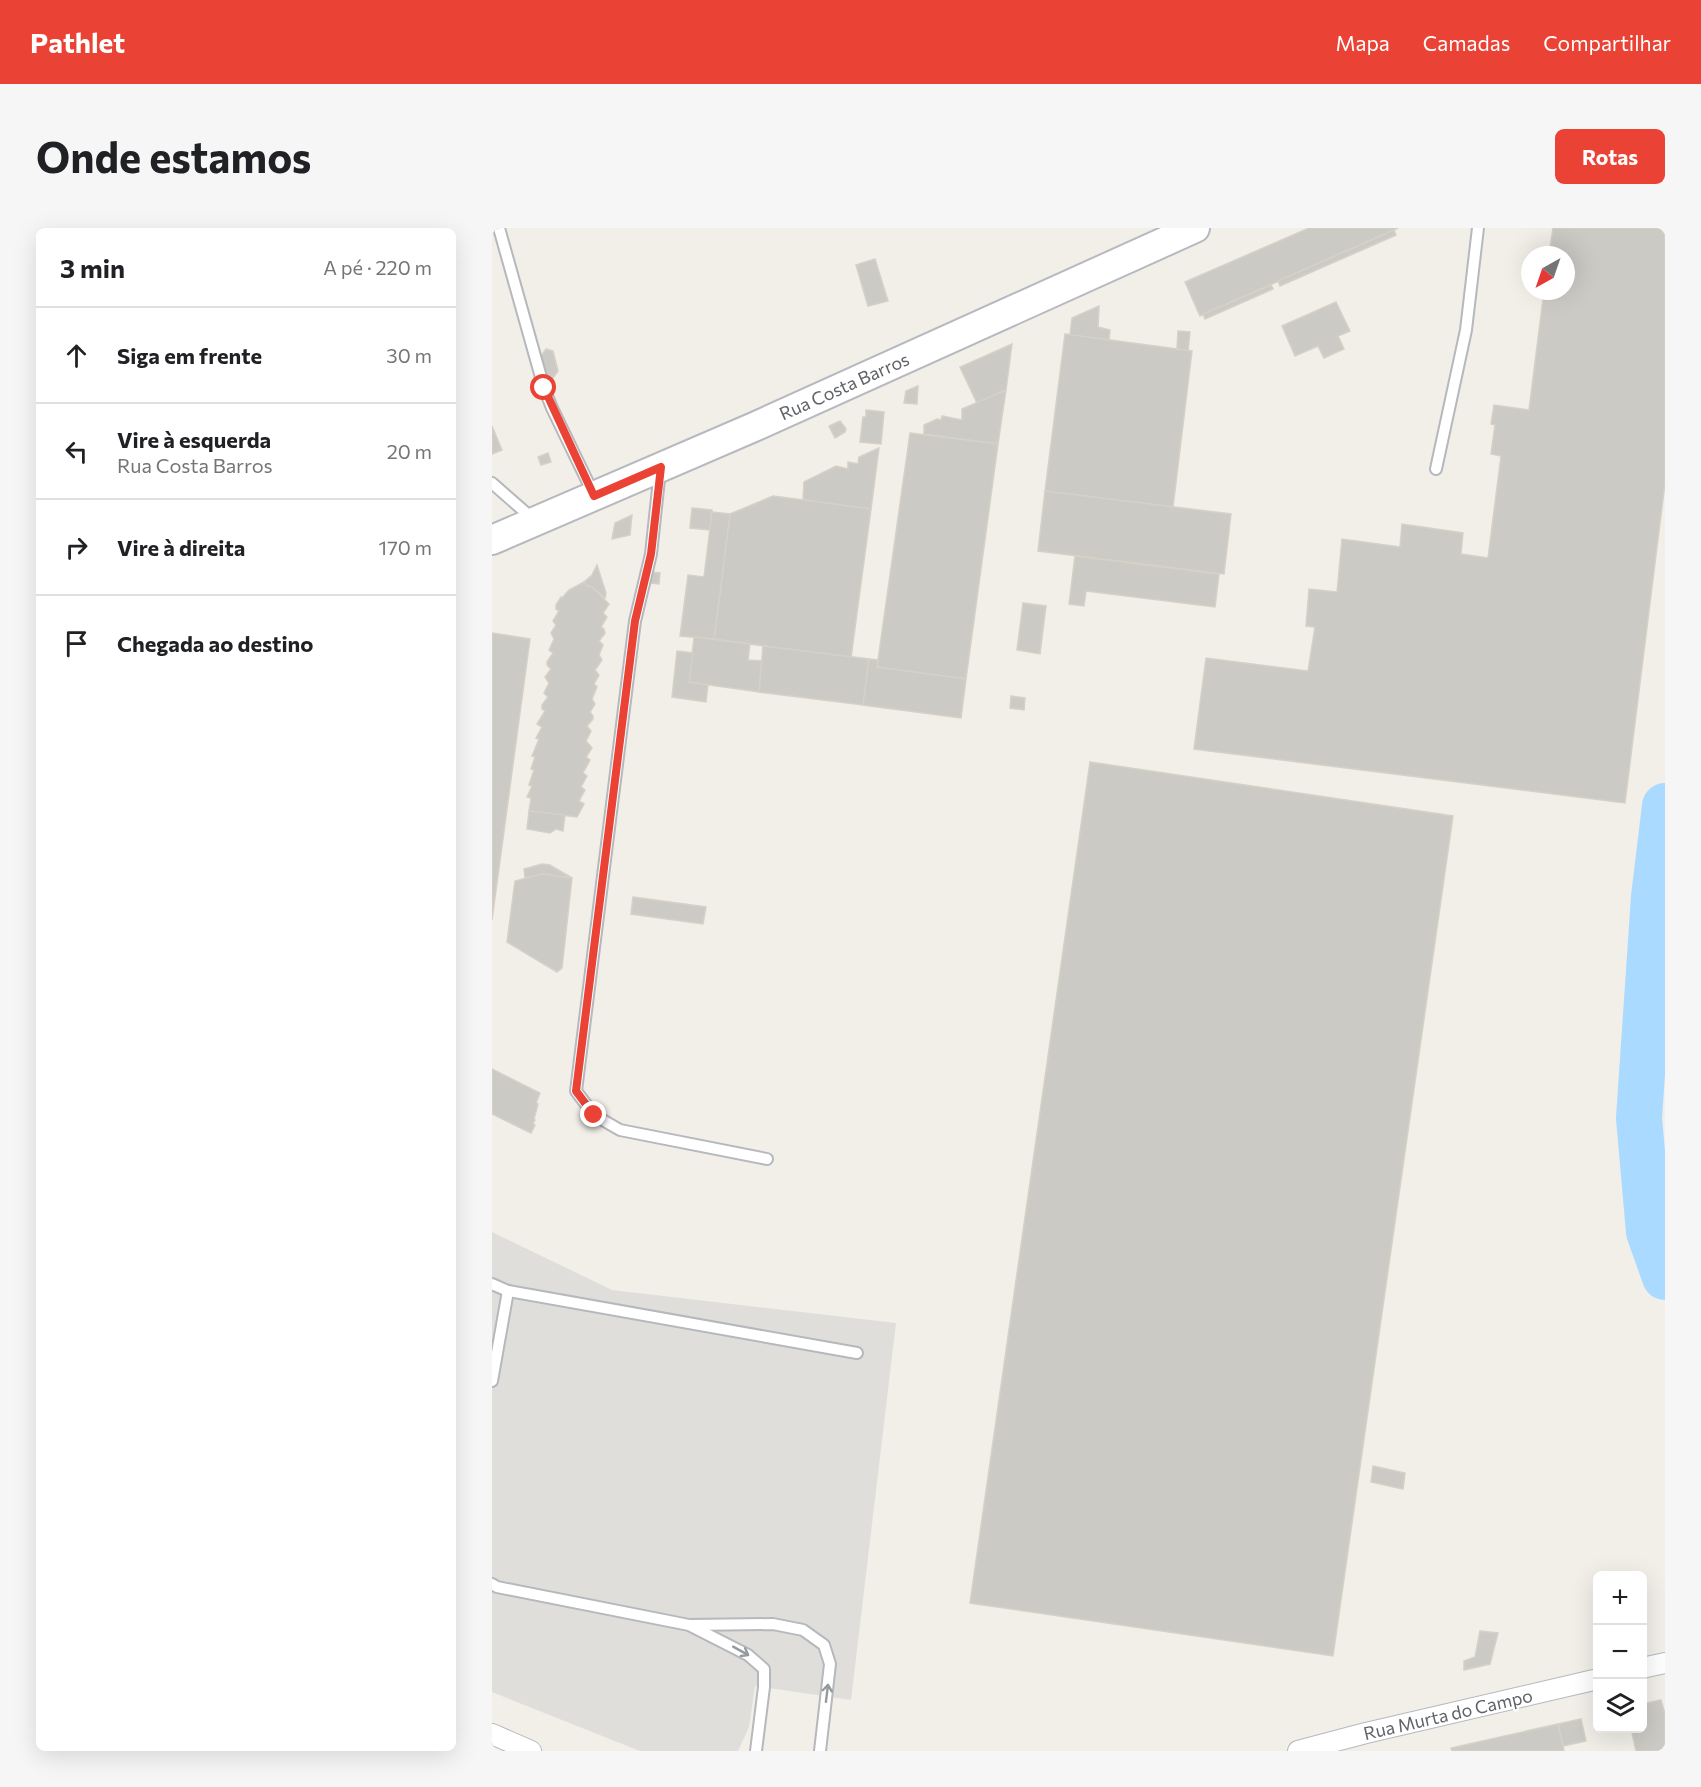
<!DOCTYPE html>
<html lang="pt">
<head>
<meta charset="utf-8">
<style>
	:root { --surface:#fff; --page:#f6f6f6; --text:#202124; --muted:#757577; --line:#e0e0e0; --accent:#ea4335 }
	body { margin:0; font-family:Commissioner,sans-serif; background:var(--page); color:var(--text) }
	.controls { position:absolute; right:18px; bottom:18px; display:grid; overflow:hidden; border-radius:9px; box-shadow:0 6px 24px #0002 }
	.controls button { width:54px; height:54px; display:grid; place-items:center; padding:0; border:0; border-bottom:2px solid var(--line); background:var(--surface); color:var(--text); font:30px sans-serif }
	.compass { position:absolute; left:1029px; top:18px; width:54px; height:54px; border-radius:50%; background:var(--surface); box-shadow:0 6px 24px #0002; rotate:220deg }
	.stop { position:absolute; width:18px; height:18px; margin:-14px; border:4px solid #ea4335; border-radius:50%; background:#fff }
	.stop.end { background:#ea4335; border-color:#fff; box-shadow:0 2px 6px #0008 }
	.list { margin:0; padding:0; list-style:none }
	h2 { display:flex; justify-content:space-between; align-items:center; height:78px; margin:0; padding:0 24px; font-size:26px }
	h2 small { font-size:20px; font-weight:400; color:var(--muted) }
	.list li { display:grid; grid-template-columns:39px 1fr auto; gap:18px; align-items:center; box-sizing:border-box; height:96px; padding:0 24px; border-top:2px solid var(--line) }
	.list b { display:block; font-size:22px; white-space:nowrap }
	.list p { margin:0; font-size:20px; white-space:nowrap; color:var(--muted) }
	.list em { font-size:20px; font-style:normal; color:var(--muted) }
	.icon { flex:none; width:33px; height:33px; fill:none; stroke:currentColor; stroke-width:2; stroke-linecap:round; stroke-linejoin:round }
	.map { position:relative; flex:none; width:1173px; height:1523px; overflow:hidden; border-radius:9px }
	header { display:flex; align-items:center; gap:36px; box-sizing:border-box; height:84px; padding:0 30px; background:var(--accent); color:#fff }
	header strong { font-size:28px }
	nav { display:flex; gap:33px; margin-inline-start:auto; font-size:21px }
	.intro { display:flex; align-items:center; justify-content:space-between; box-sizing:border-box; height:144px; padding:0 36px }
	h1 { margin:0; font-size:42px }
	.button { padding:15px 27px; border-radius:9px; background:var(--accent); color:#fff; font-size:21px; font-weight:700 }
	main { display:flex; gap:36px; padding:0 36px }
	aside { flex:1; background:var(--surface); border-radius:9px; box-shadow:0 6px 24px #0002 }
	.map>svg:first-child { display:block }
	.industrial { fill:#e0deda }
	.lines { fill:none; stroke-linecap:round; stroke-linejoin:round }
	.river { stroke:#aadaff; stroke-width:46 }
	.building { fill:#cccac5; stroke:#d6d1c6; stroke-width:1.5 }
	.lane-casing { stroke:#b5b8bc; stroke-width:14 }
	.street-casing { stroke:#b5b8bc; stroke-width:22 }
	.secondary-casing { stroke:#b6babf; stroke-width:32 }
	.lane { stroke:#fff; stroke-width:10 }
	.street { stroke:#fff; stroke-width:20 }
	.secondary { stroke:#fff; stroke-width:28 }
	.oneway { stroke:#979a9d }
	.route { stroke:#ea4335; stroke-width:8 }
	.labels { text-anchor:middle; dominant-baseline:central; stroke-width:4.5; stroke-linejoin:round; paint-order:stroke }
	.street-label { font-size:18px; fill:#5f6368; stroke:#fff }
</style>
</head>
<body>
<header>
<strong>Pathlet</strong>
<nav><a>Mapa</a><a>Camadas</a><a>Compartilhar</a></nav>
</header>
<div class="intro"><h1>Onde estamos</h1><a class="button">Rotas</a></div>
<main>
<aside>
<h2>3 min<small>A pé · 220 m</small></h2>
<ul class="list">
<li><svg class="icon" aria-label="ahead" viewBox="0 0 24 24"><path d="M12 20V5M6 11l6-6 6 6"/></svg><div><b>Siga em frente</b></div><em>30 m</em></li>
<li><svg class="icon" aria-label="left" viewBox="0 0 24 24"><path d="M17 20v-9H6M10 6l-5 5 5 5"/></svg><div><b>Vire à esquerda</b><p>Rua Costa Barros</p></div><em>20 m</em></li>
<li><svg class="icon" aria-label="right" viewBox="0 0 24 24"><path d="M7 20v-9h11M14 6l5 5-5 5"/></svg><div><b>Vire à direita</b></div><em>170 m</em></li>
<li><svg class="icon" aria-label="arrive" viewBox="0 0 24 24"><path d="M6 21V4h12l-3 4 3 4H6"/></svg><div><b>Chegada ao destino</b></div></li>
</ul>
</aside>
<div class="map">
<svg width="1173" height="1523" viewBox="0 0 1173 1523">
	<rect width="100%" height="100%" fill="#f1efe8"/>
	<path class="industrial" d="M0 1004 120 1062 404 1095 359 1472 263 1458 257 1499 246 1523H148L0 1464Z"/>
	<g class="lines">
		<path class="river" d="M1173 578 1162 669 1147 890 1157 1004 1173 1049"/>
	</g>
	<g class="building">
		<path d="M817 0H906L708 88 693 54Z"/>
		<path d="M1061 0H1173V255L1133 575 702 521 714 430 816 443 823 399 814 398 817 361 845 364 850 311 908 319 910 296 971 305 969 326 996 330 1009 228 999 226 1003 197 999 196 1002 177 1037 182 1052 63H1074V27H1057Z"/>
		<path d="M902 2 904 7 788 58 786 53Z"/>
		<path d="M383 31 396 73 376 78 364 37Z"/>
		<path d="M779 57 781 61 713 91 711 86Z"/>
		<path d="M844 74 858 103 846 108 852 121 832 130 826 118 803 128 790 98Z"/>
		<path d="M607 78 606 99 618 102 617 112 578 107 580 90Z"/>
		<path d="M686 103 698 104 696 123 685 121Z"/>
		<path d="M573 106 700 123 681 279 553 263Z"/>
		<path d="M520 116 514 162 485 175 468 139Z"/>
		<path d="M54 121 61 123 66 143 61 150 54 147 49 128Z"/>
		<path d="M426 158 425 176 412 175 414 163Z"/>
		<path d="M514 162 506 216 432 206V197L445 191 449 192 450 188 470 192V181Z"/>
		<path d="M374 182 392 184 389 216 368 214 371 189H374Z"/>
		<path d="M348 193 354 201 353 204 343 210 337 198Z"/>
		<path d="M0 198 10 222 0 226Z"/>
		<path d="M418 205 506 216 474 451 385 439Z"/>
		<path d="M387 220 379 281 311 272 312 254 344 238 356 241V234L366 236 367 229Z"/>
		<path d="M56 225 59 234 49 237 46 229Z"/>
		<path d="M553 263 739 286 732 346 546 323Z"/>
		<path d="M281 268 379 281 359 430 222 411 238 286Z"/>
		<path d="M200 280 220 282 218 302 198 300Z"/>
		<path d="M220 284 238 286 222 411 188 408 196 347 212 349Z"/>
		<path d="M140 287 138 307 120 311 123 295Z"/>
		<path d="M583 328 727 346 723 379 594 363 592 378 577 376Z"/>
		<path d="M105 337 114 365 113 370 100 359 95 358 92 354 100 347Z"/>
		<path d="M159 344 168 345 167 356 158 355Z"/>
		<path d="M92 354 95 358 100 359 117 376 111 385 115 389 109 399 112 401 113 405 107 413 111 417 107 427 110 432 103 442 107 447 102 456 105 459 100 471 103 476 98 484 101 488V491L95 498 99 503 94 513 100 520 94 529 98 532 91 545 95 548 89 559 93 562 87 573 92 576 85 589 37 583 39 570 35 569 40 558 37 557 42 542 39 541 43 529 40 528 47 511 44 510 50 499 45 496 53 483 50 481V477L56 469 52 465 57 455 53 449 59 441 55 437V434L61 425 57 422 62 411 59 405 64 397 61 393 67 383 64 381V377L69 369 70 370 77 362Z"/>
		<path d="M531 375 554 378 548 426 525 422Z"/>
		<path d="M0 405 38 411 0 692Z"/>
		<path d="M202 409 258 416 256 432 270 433 267 464 197 454Z"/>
		<path d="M271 418 377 431 371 477 267 464Z"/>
		<path d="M185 423 201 425 197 454 216 457 214 474 180 469Z"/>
		<path d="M377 431 386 432 385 439 474 451 469 490 371 477Z"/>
		<path d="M519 468 533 470 532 482 518 480Z"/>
		<path d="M598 534 961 588 841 1428 478 1375Z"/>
		<path d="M37 583 73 587 71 603 64 601 58 605 35 601Z"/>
		<path d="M50 636 58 637 80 650 50 646 33 650 32 641Z"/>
		<path d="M50 646 80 650 70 740 65 744 15 714 23 653Z"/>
		<path d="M141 669 214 679 211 696 139 686Z"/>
		<path d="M0 841 48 865 44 875 46 876 42 891 43 892 41 896 43 897 39 905 0 886Z"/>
		<path d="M881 1238 913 1245 911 1261 879 1254Z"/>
		<path d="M988 1403 1006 1405 998 1436 972 1442V1433L983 1429Z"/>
		<path d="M1169 1472 1173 1486V1523H1144L1139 1500H1150V1476Z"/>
		<path d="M1089 1491 1094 1513 1071 1518 1066 1496Z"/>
		<path d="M1066 1496 1072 1523H960L959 1520Z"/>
	</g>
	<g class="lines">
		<defs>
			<g id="lane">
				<path d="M7 0 52 160 60 180 102 267"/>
				<path d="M944 241 974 102 986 0"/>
				<path d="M168 242 159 326 143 393 84 863 102 887 128 902 275 931"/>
				<path d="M0 255 41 291"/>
				<path d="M0 1056 16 1063 365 1125"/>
				<path d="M0 1153 16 1063"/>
				<path d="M0 1356 5 1359 197 1397 281 1396 311 1402 332 1417 338 1436 328 1523"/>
				<path d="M199 1398 256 1427 272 1441V1459L264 1523"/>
			</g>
			<g id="street">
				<path d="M1150 1440 1173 1435"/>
				<path d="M0 1506 39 1523"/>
				<path d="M806 1523 874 1505 1106 1451"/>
			</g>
			<path id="secondary" d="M0 312 262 199 703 0"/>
		</defs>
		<use href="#lane" class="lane-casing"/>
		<use href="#street" class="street-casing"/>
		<use href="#secondary" class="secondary-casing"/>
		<use href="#lane" class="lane"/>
		<use href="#street" class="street"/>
		<use href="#secondary" class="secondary"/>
	</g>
	<defs><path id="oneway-shaft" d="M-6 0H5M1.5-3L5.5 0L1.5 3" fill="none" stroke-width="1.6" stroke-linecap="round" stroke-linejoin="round" transform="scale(1.5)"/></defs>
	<g class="oneway">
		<use href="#oneway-shaft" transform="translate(249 1423) rotate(29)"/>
		<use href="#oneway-shaft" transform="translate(335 1465) rotate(-83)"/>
	</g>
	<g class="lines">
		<path class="route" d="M52 160 102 268 169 239 159 326 143 393 84 863 102 887"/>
	</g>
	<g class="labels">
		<g class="street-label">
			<text transform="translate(352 158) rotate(-24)">Rua Costa Barros</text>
			<text transform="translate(956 1486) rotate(-13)">Rua Murta do Campo</text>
		</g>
	</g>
</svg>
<div class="controls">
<button>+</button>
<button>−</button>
<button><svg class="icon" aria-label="layers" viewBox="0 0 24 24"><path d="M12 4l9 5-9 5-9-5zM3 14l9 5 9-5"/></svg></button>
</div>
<svg class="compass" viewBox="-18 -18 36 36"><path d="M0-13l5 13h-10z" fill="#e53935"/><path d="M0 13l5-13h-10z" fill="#757577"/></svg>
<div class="stop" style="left:52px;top:160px"></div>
<div class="stop end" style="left:102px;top:887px"></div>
</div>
</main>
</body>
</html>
